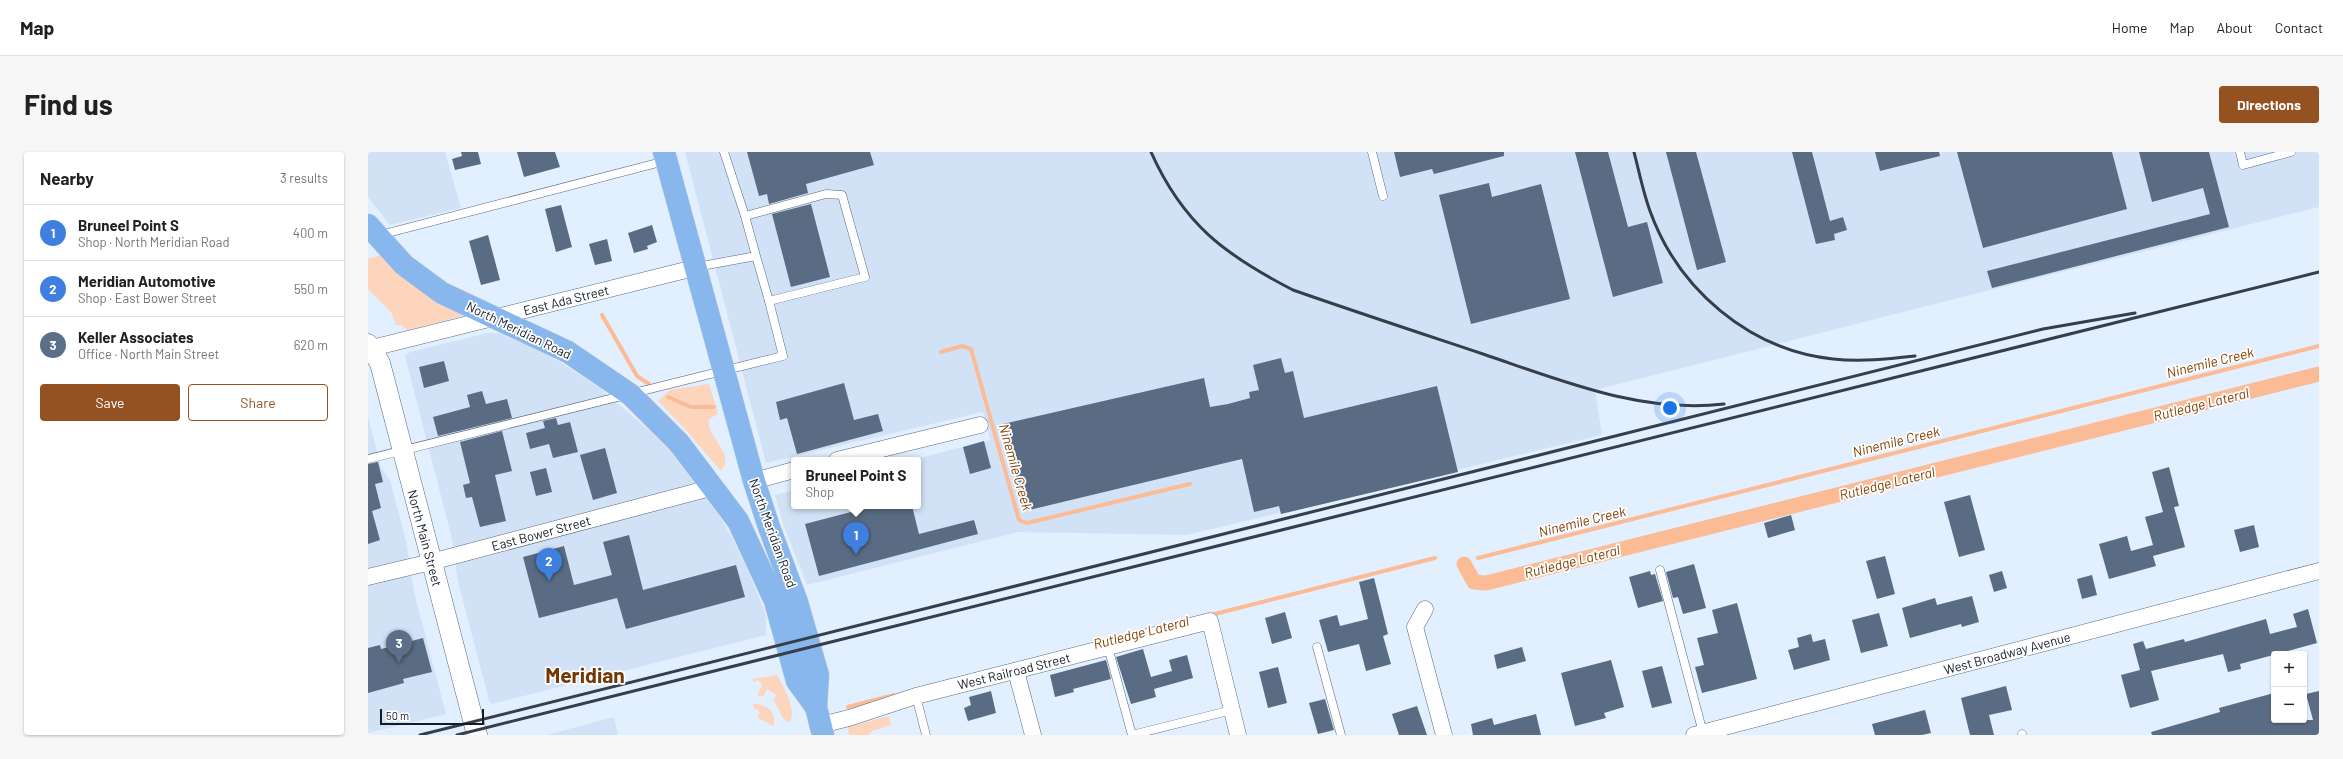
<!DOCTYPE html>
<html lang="en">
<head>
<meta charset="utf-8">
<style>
	:root { --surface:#fff; --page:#f6f6f6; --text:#202124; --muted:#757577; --line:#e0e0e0; --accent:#945122 }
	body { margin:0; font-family:Barlow,sans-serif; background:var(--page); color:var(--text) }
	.controls { position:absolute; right:12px; bottom:12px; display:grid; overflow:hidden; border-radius:4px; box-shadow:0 1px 3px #0004 }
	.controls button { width:36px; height:36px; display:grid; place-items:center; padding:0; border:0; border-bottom:1px solid var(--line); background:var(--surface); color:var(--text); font:20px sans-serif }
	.scale { position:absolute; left:12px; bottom:10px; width:104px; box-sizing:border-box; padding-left:4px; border:2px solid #141b25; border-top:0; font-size:11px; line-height:14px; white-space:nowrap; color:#141b25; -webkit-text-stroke:3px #fff; paint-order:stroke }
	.you { position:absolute; left:1302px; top:256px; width:14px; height:14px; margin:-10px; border:3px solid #fff; border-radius:50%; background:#1a73e8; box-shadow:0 0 0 6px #1a73e833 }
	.badge { display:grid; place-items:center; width:26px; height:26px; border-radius:50%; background:var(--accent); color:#fff; font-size:13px; font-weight:700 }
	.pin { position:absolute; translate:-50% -33px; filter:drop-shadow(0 1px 2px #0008) }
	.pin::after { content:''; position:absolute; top:21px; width:14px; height:12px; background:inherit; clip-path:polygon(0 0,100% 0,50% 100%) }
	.popup { position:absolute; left:423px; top:305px; width:130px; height:52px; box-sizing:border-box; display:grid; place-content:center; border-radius:4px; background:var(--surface); filter:drop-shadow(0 1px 3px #0005); font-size:13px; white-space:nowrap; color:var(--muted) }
	.popup b { font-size:15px; color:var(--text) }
	.popup::after { content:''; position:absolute; left:50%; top:100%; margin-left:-8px; border:8px solid transparent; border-top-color:var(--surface) }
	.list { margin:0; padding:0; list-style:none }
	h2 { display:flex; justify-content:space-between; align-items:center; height:52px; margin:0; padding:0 16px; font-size:17px }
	h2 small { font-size:13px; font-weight:400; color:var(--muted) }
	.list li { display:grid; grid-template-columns:26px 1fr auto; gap:12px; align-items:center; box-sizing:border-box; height:56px; padding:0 16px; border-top:1px solid var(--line) }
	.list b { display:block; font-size:15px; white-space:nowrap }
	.list p { margin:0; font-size:13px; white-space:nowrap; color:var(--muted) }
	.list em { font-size:13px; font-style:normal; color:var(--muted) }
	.actions { display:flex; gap:8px; padding:12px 16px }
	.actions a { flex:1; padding:9px 0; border:1px solid var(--accent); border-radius:4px; text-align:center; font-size:14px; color:var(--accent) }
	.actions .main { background:var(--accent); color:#fff }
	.map { position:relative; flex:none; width:1951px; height:583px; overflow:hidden; border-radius:4px }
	header { display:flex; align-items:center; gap:24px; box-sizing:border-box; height:56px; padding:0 20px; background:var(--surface); border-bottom:1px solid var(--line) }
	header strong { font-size:19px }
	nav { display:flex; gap:22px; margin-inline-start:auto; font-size:14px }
	.intro { display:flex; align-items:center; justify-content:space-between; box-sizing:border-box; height:96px; padding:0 24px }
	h1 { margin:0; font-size:28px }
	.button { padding:10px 18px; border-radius:4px; background:var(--accent); color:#fff; font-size:14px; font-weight:700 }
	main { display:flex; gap:24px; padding:0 24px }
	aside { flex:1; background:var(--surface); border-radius:4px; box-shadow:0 1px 3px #0004 }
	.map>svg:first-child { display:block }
	.built { fill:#d2e2f6 }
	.green { fill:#fdd4bc }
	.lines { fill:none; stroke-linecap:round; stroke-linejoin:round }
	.stream { stroke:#fbbb94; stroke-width:4 }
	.canal { stroke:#fbbb94; stroke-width:15 }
	.building { fill:#596c83 }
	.service-casing { stroke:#576a81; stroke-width:9 }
	.minor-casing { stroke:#576a81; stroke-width:17 }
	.tertiary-casing { stroke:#576a81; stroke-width:21 }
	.primary-casing { stroke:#d0d1d3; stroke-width:23 }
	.service { stroke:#fff; stroke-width:8 }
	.minor { stroke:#fff; stroke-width:16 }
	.tertiary { stroke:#fff; stroke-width:20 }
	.primary { stroke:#88b7ed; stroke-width:22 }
	.rail { stroke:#363e49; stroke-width:3 }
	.labels { text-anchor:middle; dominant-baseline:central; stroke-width:3.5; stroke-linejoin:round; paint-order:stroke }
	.street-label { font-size:13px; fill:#141b25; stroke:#fff }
	.water-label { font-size:14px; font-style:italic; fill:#843f01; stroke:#fff }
	.town-label { font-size:21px; font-weight:bold; fill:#733807; stroke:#fff }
</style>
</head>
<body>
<header>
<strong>Map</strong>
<nav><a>Home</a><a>Map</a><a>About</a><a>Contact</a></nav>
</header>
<div class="intro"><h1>Find us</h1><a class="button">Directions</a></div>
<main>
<aside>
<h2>Nearby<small>3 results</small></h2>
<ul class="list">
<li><span class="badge" style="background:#3f7fe0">1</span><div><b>Bruneel Point S</b><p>Shop · North Meridian Road</p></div><em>400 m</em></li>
<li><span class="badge" style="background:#3f7fe0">2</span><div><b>Meridian Automotive</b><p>Shop · East Bower Street</p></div><em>550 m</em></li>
<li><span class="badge" style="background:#5c6f8a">3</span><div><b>Keller Associates</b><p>Office · North Main Street</p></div><em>620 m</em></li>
</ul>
<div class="actions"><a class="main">Save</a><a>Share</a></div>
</aside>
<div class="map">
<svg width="1951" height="583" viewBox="0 0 1951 583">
	<rect width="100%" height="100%" fill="#e2efff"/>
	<g class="built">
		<path d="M0 0H77L93 56 22 73 0 45Z"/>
		<path d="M317 0H1951V55L1227 238 1234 283 819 383 650 380 439 433 415 372 407 343 426 338V354H550V308H544L622 288 615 260 398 311Z"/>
		<path d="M120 181H131L167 197 192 210 229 234 283 280 303 300 350 362 363 384 381 421 395 455 398 465V483L124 552 121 548 90 430 84 387 37 204 42 200Z"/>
		<path d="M0 264 13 315 22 328 38 389 46 440 78 562 0 581Z"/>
		<path d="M246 565 250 583H179Z"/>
	</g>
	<g class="green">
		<path d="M13 103 40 128 95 164 40 178 33 173H28L23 160 0 137V107Z"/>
		<path d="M341 232 350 262 341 267C337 285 369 302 353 319L317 277 290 249 302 238Z"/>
		<path d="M409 523C415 532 430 562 421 570 413 569 411 554 405 548L409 543 399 537 395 545 389 543 394 533 390 528 385 530 384 527Z"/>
		<path d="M385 552C397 551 411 561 405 574L389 565 392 560 386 556Z"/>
		<path d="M521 564 523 573 504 579 501 583H481L480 575Z"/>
	</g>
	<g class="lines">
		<g class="stream">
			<path d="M234 163 269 224 281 232"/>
			<path d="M573 200 594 194 603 197 651 368 659 371 822 332"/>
			<path d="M300 245 323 255H346"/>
			<path d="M1110 406 1951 194"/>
			<path d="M843 463 1067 406"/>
			<path d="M480 555 526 543"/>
		</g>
		<path class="canal" d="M1096 412 1106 430 1118 431 1951 222"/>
	</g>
	<g class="building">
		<path d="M93 0H110L113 12 87 18 84 7 94 4Z"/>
		<path d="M149 0H187L192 15 156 25Z"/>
		<path d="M379 0H502L506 13 438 32 440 41 401 52 399 42 391 44Z"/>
		<path d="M1026 0H1136V4L1066 22 1064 17 1032 25Z"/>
		<path d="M1207 0H1240L1260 75 1279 70 1295 131 1245 145Z"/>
		<path d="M1298 0H1328L1358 110 1329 118Z"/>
		<path d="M1424 0H1444L1462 69 1475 65 1479 78 1466 82 1467 88 1448 92Z"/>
		<path d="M1507 0H1571L1572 4 1512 19Z"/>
		<path d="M1589 0H1744L1759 57 1615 96Z"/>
		<path d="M1771 0H1841L1861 75 1624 136 1619 119 1842 62 1835 36 1784 50Z"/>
		<path d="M1121 31 1124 45 1173 32 1202 147 1103 172 1071 43Z"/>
		<path d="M443 52 462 125 423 135 404 62Z"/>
		<path d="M193 53 204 95 188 100 177 57Z"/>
		<path d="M284 73 289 90 279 94 280 97 266 101 260 81Z"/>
		<path d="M120 83 132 128 113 133 101 89Z"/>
		<path d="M239 87 244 109 227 113 221 92Z"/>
		<path d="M913 206 917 221 925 219 936 266 1069 234 1090 320 913 362 911 354 886 360 874 307 657 359 635 272 836 226 842 255 860 252 882 246 881 240 891 238 885 213Z"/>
		<path d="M76 209 81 229 56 236 51 215Z"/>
		<path d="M476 231 486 268 510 262 515 279 429 302 419 266 412 268 408 250Z"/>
		<path d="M114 239 118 252 139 247 144 266 70 284 65 265 102 255 99 243Z"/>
		<path d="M188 266 190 273 202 270 210 300 185 306 181 292 162 297 158 281 177 276 175 269Z"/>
		<path d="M134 279 144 319 127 323 138 369 112 375 104 345 98 346 95 333 102 331 92 290Z"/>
		<path d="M616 289 623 316 602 322 595 295Z"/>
		<path d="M237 296 249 341 225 348 212 303Z"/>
		<path d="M10 310 15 330 7 332 13 356 4 359 12 388 0 392V312Z"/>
		<path d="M1801 315 1811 354 1806 355 1817 395 1785 404 1788 414 1741 427 1731 392 1759 384 1763 399 1785 393 1777 365 1795 360 1784 320Z"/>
		<path d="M178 316 184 340 168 344 162 320Z"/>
		<path d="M1602 343 1617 398 1591 405 1576 350Z"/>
		<path d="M506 354H544L551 382 606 368 610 382 451 424 437 372Z"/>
		<path d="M1423 363 1427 378 1400 386 1396 371Z"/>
		<path d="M1886 373 1891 395 1872 400 1866 378Z"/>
		<path d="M261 383 275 438 368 413 377 445 258 477 249 446 171 466 155 405 196 394 206 433 244 423 235 390Z"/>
		<path d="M1517 404 1527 442 1509 447 1498 409Z"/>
		<path d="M1326 412 1338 456 1315 462 1310 445 1305 446 1298 420Z"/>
		<path d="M1282 419 1283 423 1287 422 1295 449 1270 456 1261 425Z"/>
		<path d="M1634 419 1639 436 1626 440 1621 423Z"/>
		<path d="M1724 423 1729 443 1714 447 1709 427Z"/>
		<path d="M1006 426 1020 482 1015 484 1023 512 998 519 991 492 960 500 951 468 969 463 972 474 1000 467 991 430Z"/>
		<path d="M1604 444 1611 470 1594 475 1593 472 1542 486 1534 456 1567 446 1569 453Z"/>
		<path d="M1369 451 1389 527 1334 541 1327 515 1336 513 1329 486 1350 481 1344 458Z"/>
		<path d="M1940 457 1949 491 1872 512 1873 517 1860 520 1855 502 1783 519 1791 548 1762 556 1753 523 1772 518 1765 492 1775 489 1778 497 1816 487 1817 490 1898 467 1902 482 1929 475 1925 462Z"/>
		<path d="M917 460 924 486 904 492 897 466Z"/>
		<path d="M1511 461 1520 494 1493 501 1484 468Z"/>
		<path d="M1443 482 1445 490 1457 487 1462 508 1426 518 1420 498 1431 495 1429 486Z"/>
		<path d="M55 486 64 520 35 527 36 531 0 541V496L12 493 13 497Z"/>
		<path d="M1154 495 1158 509 1129 517 1126 503Z"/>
		<path d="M775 497 783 525 804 519 801 508 819 503 825 526 786 537 788 545 763 552 748 505Z"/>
		<path d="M738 508 743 527 705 537 706 540 687 545 682 523Z"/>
		<path d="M1243 508 1256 555 1236 561 1238 566 1207 574 1193 521Z"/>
		<path d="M1294 514 1304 551 1284 556 1274 519Z"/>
		<path d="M910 515 919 551 900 556 891 520Z"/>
		<path d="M1638 534 1644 558 1621 563 1626 583H1602L1593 546Z"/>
		<path d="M623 539 628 561 600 569 596 556 603 553 601 545Z"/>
		<path d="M1951 539V583H1784L1783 580 1852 560 1851 556 1906 541V568H1945L1938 542Z"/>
		<path d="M957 547 966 578 950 582 941 551Z"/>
		<path d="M1049 554 1059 583H1031L1024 562Z"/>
		<path d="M1557 558 1563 581 1554 583H1507L1504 572Z"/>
		<path d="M1168 562 1173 583H1105L1103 572 1124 566 1126 573Z"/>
	</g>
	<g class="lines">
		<defs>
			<g id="service">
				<path d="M356 0 377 64"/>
				<path d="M1004 0 1015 44"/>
				<path d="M1872 0 1875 13 1923 0"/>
				<path d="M12 83 297 9"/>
				<path d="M328 115 388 104 401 149 497 125 474 43 458 42 377 64 388 104"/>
				<path d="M0 307 415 204 401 149"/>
				<path d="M1292 418 1335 581"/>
				<path d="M740 495 764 583 864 558"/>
				<path d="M949 495 973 583"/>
				<path d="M548 544 558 583"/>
				<path d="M1654 582V583"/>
			</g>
			<g id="minor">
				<path d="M0 197 326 116"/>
				<path d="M469 308 612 273"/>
				<path d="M386 329 426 318"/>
				<path d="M0 425 63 410 346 335"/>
				<path d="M1057 457 1047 475 1076 583"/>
				<path d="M648 519 665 583"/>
				<path d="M453 573 481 566 548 544 842 469 870 583"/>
				<path d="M1326 583 1951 419"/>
			</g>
			<path id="tertiary" d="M0 192 12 211 109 583"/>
			<g id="primary">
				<path d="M296 0 386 329 401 375 429 450 450 523 448 555 455 583"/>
				<path d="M0 73 36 113 74 141 200 200 263 243 311 291 370 369 407 449 429 529 448 555"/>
			</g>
		</defs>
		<use href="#service" class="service-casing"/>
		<use href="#minor" class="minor-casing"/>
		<use href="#tertiary" class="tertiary-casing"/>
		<use href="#primary" class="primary-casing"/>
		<use href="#service" class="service"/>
		<use href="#minor" class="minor"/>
		<use href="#tertiary" class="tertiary"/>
		<use href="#primary" class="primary"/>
		<g class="rail">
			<path d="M783 0C815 72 857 103 925 138 988 160 1052 181 1115 202 1192 228 1273 262 1356 252"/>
			<path d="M1266 0C1271 19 1275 40 1282 59 1310 137 1381 198 1465 207 1493 210 1520 207 1547 204"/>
			<path d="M52 583 1675 177 1767 161"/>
			<path d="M89 583 1951 120"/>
		</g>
	</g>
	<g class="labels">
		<g class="street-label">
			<text transform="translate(198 148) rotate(-14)">East Ada Street</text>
			<text transform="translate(151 178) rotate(26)">North Meridian Road</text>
			<text transform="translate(173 381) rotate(-15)">East Bower Street</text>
			<text transform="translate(405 381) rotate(70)">North Meridian Road</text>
			<text transform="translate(57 386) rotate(75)">North Main Street</text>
			<text transform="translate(1639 501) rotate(-15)">West Broadway Avenue</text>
			<text transform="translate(646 519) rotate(-14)">West Railroad Street</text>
		</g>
		<g class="water-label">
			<text transform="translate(1842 210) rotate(-14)">Ninemile Creek</text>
			<text transform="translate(1833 252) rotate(-14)">Rutledge Lateral</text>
			<text transform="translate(1528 289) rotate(-14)">Ninemile Creek</text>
			<text transform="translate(648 315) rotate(74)">Ninemile Creek</text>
			<text transform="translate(1519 331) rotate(-14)">Rutledge Lateral</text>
			<text transform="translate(1214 369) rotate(-14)">Ninemile Creek</text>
			<text transform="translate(1204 409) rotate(-14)">Rutledge Lateral</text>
			<text transform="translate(773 480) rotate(-14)">Rutledge Lateral</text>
		</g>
		<g class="town-label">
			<text x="217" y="522">Meridian</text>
		</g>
	</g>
</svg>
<div class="controls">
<button>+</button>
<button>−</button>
</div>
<div class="scale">50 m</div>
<div class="you"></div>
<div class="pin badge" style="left:488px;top:403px;background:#3f7fe0">1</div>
<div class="popup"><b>Bruneel Point S</b>Shop</div>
<div class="pin badge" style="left:181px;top:429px;background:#3f7fe0">2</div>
<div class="pin badge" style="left:31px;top:511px;background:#5c6f8a">3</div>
</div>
</main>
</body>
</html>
